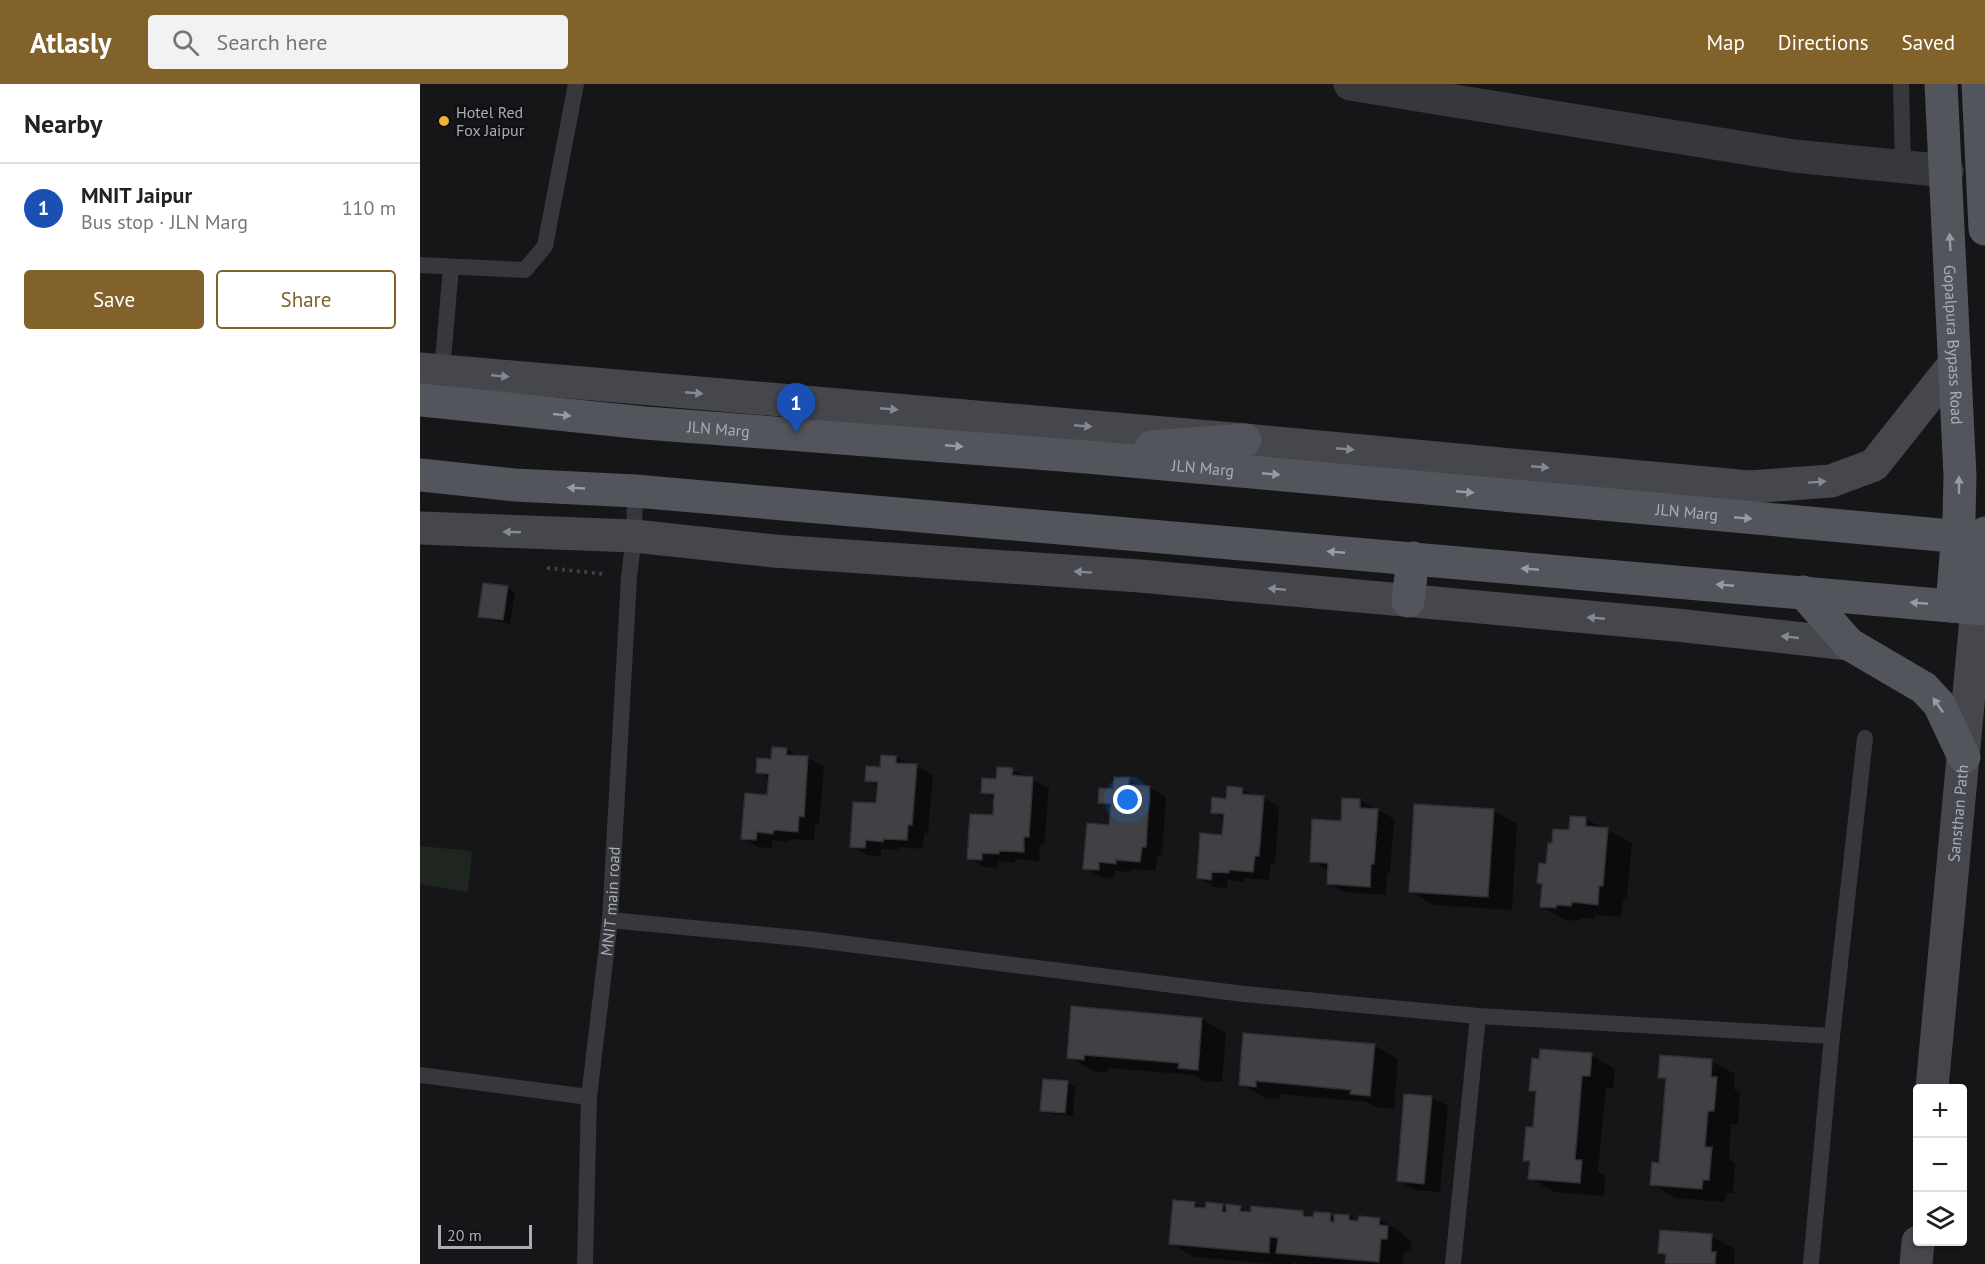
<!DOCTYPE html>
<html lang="en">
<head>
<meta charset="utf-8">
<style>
	:root { --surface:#fff; --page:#f2f2f2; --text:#222; --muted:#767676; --line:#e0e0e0; --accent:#80622a }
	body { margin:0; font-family:"PT Sans",sans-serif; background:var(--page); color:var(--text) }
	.controls { position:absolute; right:18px; bottom:18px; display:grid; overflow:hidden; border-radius:6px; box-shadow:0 2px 4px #0004 }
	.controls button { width:54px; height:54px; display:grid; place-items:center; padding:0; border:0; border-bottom:2px solid var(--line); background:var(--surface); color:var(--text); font:30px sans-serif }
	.scale { position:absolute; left:18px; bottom:15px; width:94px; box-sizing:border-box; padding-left:6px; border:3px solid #a8adb8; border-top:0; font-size:16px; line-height:21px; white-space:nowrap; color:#a8adb8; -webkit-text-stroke:4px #111113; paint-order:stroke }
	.you { position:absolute; left:708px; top:716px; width:21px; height:21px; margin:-15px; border:4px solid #fff; border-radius:50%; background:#1a73e8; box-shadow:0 0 0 9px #1a73e833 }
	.badge { display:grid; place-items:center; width:39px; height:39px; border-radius:50%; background:var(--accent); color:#fff; font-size:20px; font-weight:700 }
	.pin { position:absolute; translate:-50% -50px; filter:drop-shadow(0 2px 3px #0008) }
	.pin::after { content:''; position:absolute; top:32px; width:21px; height:18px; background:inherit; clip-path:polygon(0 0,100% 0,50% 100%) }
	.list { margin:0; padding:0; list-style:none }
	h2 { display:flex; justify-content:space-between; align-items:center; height:78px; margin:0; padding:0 24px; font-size:26px }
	h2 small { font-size:20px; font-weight:400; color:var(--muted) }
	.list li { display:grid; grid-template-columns:39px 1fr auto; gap:18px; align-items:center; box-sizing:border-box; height:90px; padding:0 24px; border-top:2px solid var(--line) }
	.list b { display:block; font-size:22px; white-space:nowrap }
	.list p { margin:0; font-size:20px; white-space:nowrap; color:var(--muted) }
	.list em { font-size:20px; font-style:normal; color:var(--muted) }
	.actions { display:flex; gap:12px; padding:18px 24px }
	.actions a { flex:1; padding:14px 0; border:2px solid var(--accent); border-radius:6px; text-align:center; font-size:21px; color:var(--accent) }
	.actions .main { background:var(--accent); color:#fff }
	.icon { flex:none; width:33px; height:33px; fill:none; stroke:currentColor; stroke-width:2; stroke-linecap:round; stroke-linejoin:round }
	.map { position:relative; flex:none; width:1565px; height:1180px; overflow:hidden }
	header { display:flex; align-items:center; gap:36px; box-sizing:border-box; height:84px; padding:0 30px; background:var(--accent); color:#fff }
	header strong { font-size:28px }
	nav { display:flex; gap:33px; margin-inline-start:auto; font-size:21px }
	.search { width:420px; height:54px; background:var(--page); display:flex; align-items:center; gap:15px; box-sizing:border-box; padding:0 21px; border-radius:6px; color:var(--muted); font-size:22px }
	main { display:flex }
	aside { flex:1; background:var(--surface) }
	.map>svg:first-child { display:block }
	.green { fill:#1e261f }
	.shadow { fill:#0007 }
	.building { fill:#404145; stroke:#303034; stroke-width:1.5 }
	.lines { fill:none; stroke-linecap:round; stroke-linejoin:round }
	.path { stroke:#3d3f44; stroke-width:4; stroke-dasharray:3 4.5; stroke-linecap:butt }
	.lane { stroke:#37383d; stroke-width:16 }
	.street { stroke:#37383d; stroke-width:33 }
	.secondary { stroke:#45474d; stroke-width:33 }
	.primary { stroke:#53555c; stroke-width:33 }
	.oneway { fill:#979ba6 }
	.oneway2 { fill:#858993 }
	.poi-dot { fill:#f2b134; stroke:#111113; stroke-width:2 }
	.labels { text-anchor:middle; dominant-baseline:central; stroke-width:5; stroke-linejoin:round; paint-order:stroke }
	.poi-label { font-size:16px; fill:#a8adb8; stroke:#111113; text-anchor:start }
	.street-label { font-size:16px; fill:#a8adb8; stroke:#111113 }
</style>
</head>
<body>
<header>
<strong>Atlasly</strong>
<div class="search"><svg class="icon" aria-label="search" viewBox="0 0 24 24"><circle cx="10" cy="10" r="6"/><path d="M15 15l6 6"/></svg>Search here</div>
<nav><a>Map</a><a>Directions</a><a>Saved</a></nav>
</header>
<main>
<aside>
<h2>Nearby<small></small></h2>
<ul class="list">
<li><span class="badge" style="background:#1a4fb4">1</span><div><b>MNIT Jaipur</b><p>Bus stop · JLN Marg</p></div><em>110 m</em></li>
</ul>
<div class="actions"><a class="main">Save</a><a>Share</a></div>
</aside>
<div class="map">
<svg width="1565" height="1180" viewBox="0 0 1565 1180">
	<rect width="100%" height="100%" fill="#161618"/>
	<path class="green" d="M0 762 52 767 48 808 0 800Z"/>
	<g class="shadow">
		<path d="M87 504 95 508 90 540 68 536 60 532Z"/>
		<path d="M367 665 380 673 388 674 404 683 399 741H395L394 756 370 755 369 758 352 756V764L338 763 322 754 348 713 350 695 337 688Z"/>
		<path d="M462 673H476L513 691 508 749H504L503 765 478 763V766L461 765V772L447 771 431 762 457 721 459 703 446 696 461 685Z"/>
		<path d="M592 686 629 704 624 761H620L619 777 595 775V779L578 777 577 784 564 783 548 774 574 733 575 715 563 708Z"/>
		<path d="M709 695 722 703 730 704 746 713 742 771H737L736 787 712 785 711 788 695 787 694 794 681 793 665 784 690 743 692 725 680 718Z"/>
		<path d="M822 705 836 713H843L859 723 855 781 851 780 849 796 825 794V798L808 796 807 804 794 803 778 794 804 752 805 735 793 728Z"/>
		<path d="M940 716 974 735 970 789H967L966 811 924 808 908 799 909 786 891 777Z"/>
		<path d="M1073 726 1097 740 1092 826 1014 821 990 807Z"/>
		<path d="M1166 735 1212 759 1207 815H1203L1201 833 1175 831V835L1160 834V837L1145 836 1121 822 1123 801 1118 798 1128 782 1133 760Z"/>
		<path d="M653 924 782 935 806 949 802 998 784 997 774 991 688 984 687 989 673 987 649 973Z"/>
		<path d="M954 961 978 975 974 1025 956 1023 946 1018 860 1010 859 1015 845 1014 821 1000Z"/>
		<path d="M1171 971 1195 985 1193 1005 1186 1004 1178 1088 1185 1092 1184 1112 1134 1108 1110 1094 1111 1079 1105 1076 1114 1045 1117 1010 1111 1006 1120 976Z"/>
		<path d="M1291 977 1315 990 1314 1005 1320 1009 1318 1040H1311L1309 1075 1315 1079 1313 1109H1306L1305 1118 1255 1114 1231 1100 1241 1080 1247 997 1240 993Z"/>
		<path d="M624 997 648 999 655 1003 653 1032 630 1030 622 1026Z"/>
		<path d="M1012 1013 1028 1022 1020 1108 994 1106 978 1096Z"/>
		<path d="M774 1119 785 1125 788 1120 803 1122 807 1124 820 1123 832 1130 883 1128 892 1134 910 1131 915 1134V1131L929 1132 940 1138 959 1135 983 1149V1152L992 1158 991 1168 984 1167 983 1180H877L873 1177 872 1180H856L774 1173 751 1159Z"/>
		<path d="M1291 1152 1315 1165 1314 1180H1246L1247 1172 1240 1168Z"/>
	</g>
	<g class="building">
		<path d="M63 499 88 502 83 536 58 533Z"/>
		<path d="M352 663 367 664 366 671 388 672 384 733 379 732 378 748 354 746 353 750 337 748 336 756 321 755 325 709 347 711 349 690 336 689 337 674 351 675Z"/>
		<path d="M461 671 476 672V679L497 680 492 741H488L487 756 463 755V758L446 756 445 764 430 763 433 718 456 719 458 698 445 697 446 682 460 683Z"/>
		<path d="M577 683 593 684 592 691 613 693 609 753H604V768L579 767V770L562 769V776L547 775 550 730 573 731 574 710 561 709 562 694 576 695Z"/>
		<path d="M694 693 709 694V701L730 702 726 763H722L720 778 696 776V780L679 778V786L663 785 667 739 689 741 691 720 678 719 679 704 693 705Z"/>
		<path d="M807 702 823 704 822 710 844 712 839 772H835L833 788 809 786V789L792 788 791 796 777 794 780 749 802 751 804 730 791 729 792 713 806 715Z"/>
		<path d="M922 714 940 715V724L958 725 954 780H951L950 803 907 800 908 779 890 778 892 735 921 737Z"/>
		<path d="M994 720 1074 725 1068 813 989 808Z"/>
		<path d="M1150 732 1166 733V742L1188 744 1183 802H1179L1178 821 1152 818 1151 822 1137 821 1136 824 1120 823 1122 800 1117 799 1119 779 1126 780 1128 759H1132L1133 745 1149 746Z"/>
		<path d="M651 922 782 934 778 986 758 984 759 979 664 971V976L647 974Z"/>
		<path d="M823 949 955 960 950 1012 930 1010 931 1006 836 997V1003L819 1001Z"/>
		<path d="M1120 965 1172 969 1170 992H1162L1155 1076H1162L1160 1099 1108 1095 1110 1077H1103L1106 1043H1113L1116 1007H1109L1112 974 1119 975Z"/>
		<path d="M1240 971 1292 975 1291 993H1297L1294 1027H1288L1285 1063H1292L1289 1096H1283L1282 1105 1230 1101 1232 1078 1239 1079 1246 994H1238Z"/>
		<path d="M623 995 648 997 645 1029 620 1027Z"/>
		<path d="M984 1010 1012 1012 1004 1100 977 1097Z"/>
		<path d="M753 1116 775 1118 774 1123 785 1124 786 1118 803 1120 802 1128H806V1120L821 1122 820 1127 831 1128V1122L883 1127V1132L893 1133 894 1128 911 1129 910 1137 914 1138V1130L929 1131V1136L938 1137 939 1132 960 1134 959 1141 968 1142 967 1155H961L959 1178 856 1169 858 1154 850 1153 849 1169 749 1160Z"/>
		<path d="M1240 1146 1292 1150 1291 1168H1296L1295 1180H1245L1246 1170 1238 1169Z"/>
	</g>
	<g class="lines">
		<path class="path" d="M127 484 185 490"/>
		<g class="lane">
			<path d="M1481 0 1483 83"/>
			<path d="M0 181 105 186 125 162 156 0"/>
			<path d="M22 287 31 183"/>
			<path d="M190 836 388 855 824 910 1058 932 1412 952"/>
			<path d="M0 991 169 1013"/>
			<path id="s1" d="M165 1180 169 1013 190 836 209 493 214 452 215 407"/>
			<path d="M1033 1180 1058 932"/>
			<path d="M1391 1180 1412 952 1445 654"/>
		</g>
		<path class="street" d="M930 0 1374 72 1527 87"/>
		<g class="secondary">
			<path d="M0 285 825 356 1329 403 1411 397 1454 381 1535 279"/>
			<path d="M0 444 214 452 354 467 720 492 1256 541 1429 560"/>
			<path id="s2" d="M1512 1004 1557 524"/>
			<path d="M1496 1180 1498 1158"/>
		</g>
		<g class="primary">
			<path id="s3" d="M1521 0 1540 392 1539 434 1532 522"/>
			<path d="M1558 0 1565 145"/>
			<path id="s4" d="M0 316 225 339 667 373 1565 455"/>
			<path d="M731 363 825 356"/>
			<path d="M0 391 95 401 215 407 1565 525"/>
			<path d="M1383 508 1429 560 1504 604 1519 620 1544 673"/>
			<path d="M988 517 993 474"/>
			<path d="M1557 524 1565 449"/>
		</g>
	</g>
	<defs><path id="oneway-solid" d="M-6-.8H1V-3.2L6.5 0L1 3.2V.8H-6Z" transform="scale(1.5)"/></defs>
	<g class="oneway">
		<use href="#oneway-solid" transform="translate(1530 158) rotate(-93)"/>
		<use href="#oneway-solid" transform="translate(142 331) rotate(6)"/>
		<use href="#oneway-solid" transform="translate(534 362) rotate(5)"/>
		<use href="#oneway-solid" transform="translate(851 390) rotate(5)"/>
		<use href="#oneway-solid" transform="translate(1539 401) rotate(-90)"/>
		<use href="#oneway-solid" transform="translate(156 404) rotate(-177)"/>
		<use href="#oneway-solid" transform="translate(1045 408) rotate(5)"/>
		<use href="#oneway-solid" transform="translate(1323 434) rotate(5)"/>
		<use href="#oneway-solid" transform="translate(916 468) rotate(-175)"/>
		<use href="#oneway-solid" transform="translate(1110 485) rotate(-175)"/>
		<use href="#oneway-solid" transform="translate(1305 501) rotate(-175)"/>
		<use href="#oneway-solid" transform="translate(1499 519) rotate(-175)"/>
		<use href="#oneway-solid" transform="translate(1518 621) rotate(-124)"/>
	</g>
	<g class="oneway2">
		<use href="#oneway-solid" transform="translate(80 292) rotate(5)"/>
		<use href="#oneway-solid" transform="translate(274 309) rotate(5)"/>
		<use href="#oneway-solid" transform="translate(469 325) rotate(5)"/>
		<use href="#oneway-solid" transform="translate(663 342) rotate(5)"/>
		<use href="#oneway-solid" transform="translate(925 365) rotate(5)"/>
		<use href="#oneway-solid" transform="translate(1120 383) rotate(5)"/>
		<use href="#oneway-solid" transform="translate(1397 398) rotate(-4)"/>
		<use href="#oneway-solid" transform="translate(92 448) rotate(-178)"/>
		<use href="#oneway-solid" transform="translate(663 488) rotate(-176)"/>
		<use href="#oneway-solid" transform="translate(857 505) rotate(-175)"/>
		<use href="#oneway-solid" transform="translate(1176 534) rotate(-175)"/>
		<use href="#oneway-solid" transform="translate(1370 553) rotate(-174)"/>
	</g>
	<circle class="poi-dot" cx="24" cy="37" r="6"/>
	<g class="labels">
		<g class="poi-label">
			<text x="36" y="28">Hotel Red<tspan x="36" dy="18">Fox Jaipur</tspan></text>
		</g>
		<g class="street-label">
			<text stroke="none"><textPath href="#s3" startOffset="261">Gopalpura Bypass Road</textPath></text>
			<text stroke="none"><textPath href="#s4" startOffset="300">JLN Marg</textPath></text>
			<text stroke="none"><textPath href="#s4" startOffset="786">JLN Marg</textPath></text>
			<text stroke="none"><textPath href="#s4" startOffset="1272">JLN Marg</textPath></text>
			<text stroke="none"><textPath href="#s2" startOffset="276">Sansthan Path</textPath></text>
			<text stroke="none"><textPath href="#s1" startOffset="364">MNIT main road</textPath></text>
		</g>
	</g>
</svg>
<div class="controls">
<button>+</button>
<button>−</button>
<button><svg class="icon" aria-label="layers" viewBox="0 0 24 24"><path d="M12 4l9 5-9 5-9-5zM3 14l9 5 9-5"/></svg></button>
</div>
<div class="scale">20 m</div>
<div class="you"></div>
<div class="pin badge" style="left:376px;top:349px;background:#1a4fb4">1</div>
</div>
</main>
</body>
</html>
